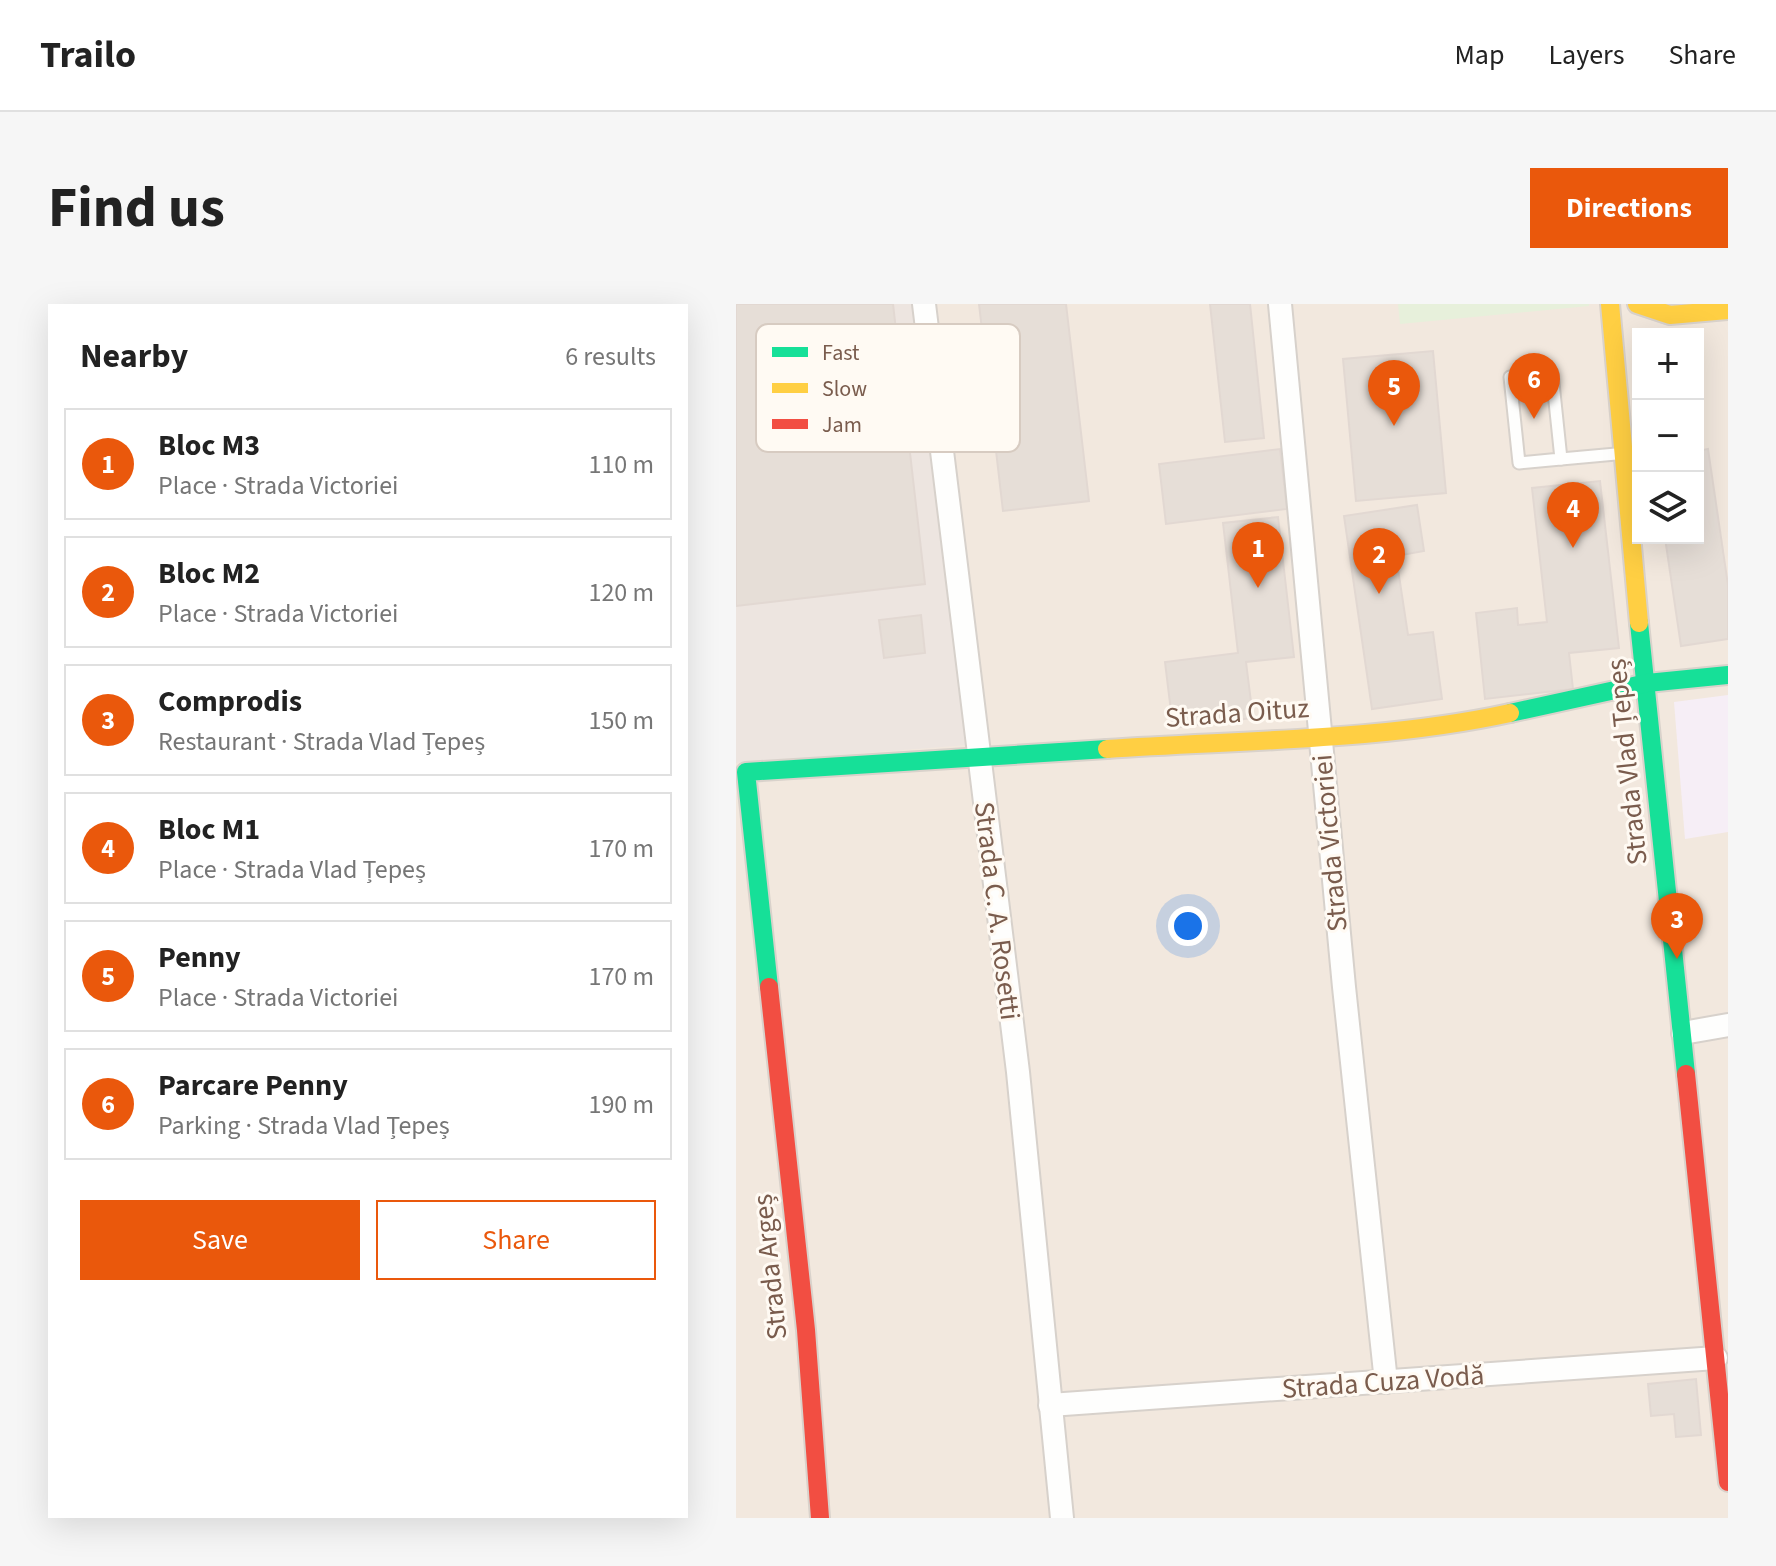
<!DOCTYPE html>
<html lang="en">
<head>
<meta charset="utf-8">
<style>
	:root { --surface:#fff; --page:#f6f6f6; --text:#222; --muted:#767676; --line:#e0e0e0; --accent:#ea580c }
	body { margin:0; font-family:"Source Sans 3",sans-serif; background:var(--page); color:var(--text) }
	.controls { position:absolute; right:24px; top:24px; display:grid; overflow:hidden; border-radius:0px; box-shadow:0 8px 32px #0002 }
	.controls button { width:72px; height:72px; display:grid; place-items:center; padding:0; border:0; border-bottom:2px solid var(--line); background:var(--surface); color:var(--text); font:40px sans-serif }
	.you { position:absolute; left:452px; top:622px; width:28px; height:28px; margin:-20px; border:6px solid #fff; border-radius:50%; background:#1a73e8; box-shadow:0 0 0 12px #1a73e833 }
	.badge { display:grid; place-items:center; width:52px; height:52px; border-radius:50%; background:var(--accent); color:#fff; font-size:26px; font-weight:700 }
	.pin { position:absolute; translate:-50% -66px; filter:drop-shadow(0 2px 4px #0008) }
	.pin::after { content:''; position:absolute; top:42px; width:28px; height:24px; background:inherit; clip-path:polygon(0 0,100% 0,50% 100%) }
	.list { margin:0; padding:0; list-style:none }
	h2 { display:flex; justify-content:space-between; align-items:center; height:104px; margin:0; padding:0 32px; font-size:34px }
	h2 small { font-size:26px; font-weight:400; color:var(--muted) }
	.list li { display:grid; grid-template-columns:52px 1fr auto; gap:24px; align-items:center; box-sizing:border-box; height:112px; margin:0 16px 16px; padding:0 16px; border:2px solid var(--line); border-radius:0px }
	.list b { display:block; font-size:30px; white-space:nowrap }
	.list p { margin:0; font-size:26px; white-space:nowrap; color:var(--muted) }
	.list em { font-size:26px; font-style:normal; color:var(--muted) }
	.actions { display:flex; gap:16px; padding:24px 32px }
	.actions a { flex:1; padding:18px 0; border:2px solid var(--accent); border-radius:0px; text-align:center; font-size:28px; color:var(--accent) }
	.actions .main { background:var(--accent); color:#fff }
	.icon { flex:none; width:44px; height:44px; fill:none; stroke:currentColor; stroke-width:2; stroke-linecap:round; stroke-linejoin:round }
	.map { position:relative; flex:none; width:992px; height:1214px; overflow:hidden; border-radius:0px }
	header { display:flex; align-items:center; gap:48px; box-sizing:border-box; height:112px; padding:0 40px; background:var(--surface); border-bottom:2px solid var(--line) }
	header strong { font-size:38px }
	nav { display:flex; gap:44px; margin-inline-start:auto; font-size:28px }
	.intro { display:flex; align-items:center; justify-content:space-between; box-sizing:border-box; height:192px; padding:0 48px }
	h1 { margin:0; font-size:56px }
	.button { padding:20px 36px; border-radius:0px; background:var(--accent); color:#fff; font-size:28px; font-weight:700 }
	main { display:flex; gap:48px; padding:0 48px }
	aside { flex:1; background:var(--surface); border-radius:0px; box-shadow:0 8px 32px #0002 }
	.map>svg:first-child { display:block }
	.residential { fill:#f2e8de; fill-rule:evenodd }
	.industrial { fill:#ede5e0 }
	.education { fill:#f6eef6 }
	.green { fill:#e7f0db }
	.building { fill:#e6ded7; stroke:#e2d8d2; stroke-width:2 }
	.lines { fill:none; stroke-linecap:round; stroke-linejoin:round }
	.lane-casing { stroke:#d7d1cb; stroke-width:15 }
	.street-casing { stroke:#d7d1cb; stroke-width:26 }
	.fast-casing { stroke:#d9d2cb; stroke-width:22 }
	.slow-casing { stroke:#d9d2cb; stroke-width:22 }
	.jam-casing { stroke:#d9d2cb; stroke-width:22 }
	.lane { stroke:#fefefd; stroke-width:11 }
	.street { stroke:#fefefd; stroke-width:22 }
	.fast { stroke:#16e098; stroke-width:18 }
	.slow { stroke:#ffcf43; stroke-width:18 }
	.jam { stroke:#f24e42; stroke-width:18 }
	.labels { text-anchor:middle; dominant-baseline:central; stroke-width:6; stroke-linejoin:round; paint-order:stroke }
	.street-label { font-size:28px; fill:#7a5c4d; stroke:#fffaf3 }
	.key { fill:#fffaf3; stroke:#d7cbc1; stroke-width:2 }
	.key-label { font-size:22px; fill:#7a5c4d }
</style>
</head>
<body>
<header>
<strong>Trailo</strong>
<nav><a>Map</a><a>Layers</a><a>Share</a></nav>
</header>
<div class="intro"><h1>Find us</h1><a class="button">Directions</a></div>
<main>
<aside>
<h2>Nearby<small>6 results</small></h2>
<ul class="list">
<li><span class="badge">1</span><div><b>Bloc M3</b><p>Place · Strada Victoriei</p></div><em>110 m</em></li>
<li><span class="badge">2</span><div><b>Bloc M2</b><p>Place · Strada Victoriei</p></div><em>120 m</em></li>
<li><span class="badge">3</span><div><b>Comprodis</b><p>Restaurant · Strada Vlad Țepeș</p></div><em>150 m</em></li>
<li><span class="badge">4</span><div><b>Bloc M1</b><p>Place · Strada Vlad Țepeș</p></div><em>170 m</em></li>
<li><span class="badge">5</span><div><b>Penny</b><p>Place · Strada Victoriei</p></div><em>170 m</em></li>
<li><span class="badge">6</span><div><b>Parcare Penny</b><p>Parking · Strada Vlad Țepeș</p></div><em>190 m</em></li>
</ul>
<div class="actions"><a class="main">Save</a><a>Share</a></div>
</aside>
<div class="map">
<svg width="992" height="1214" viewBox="0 0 992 1214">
	<rect width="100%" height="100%" fill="#f9f5f0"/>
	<path class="residential" d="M0 0H992V1214H0ZM902 30H962V234H902Z"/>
	<path class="industrial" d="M0 0H179L231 441 0 459Z"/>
	<path class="education" d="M992 391V528L949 535 938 398Z"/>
	<path class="green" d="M662 0H853V2L664 20Z"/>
	<g class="building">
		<path d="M0 0H157L189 280 0 302Z"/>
		<path d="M243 0H330L353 197 267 207Z"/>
		<path d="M474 0H514L528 134 489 138Z"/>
		<path d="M697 47 710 189 620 197 607 55Z"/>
		<path d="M544 145 551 205 430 220 423 160Z"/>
		<path d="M972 145 992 281V335L945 342 929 234H962V147Z"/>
		<path d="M864 177 883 344 833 349 837 385 749 395 740 309 781 304 782 321 811 318 796 184Z"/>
		<path d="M681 201 688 247 660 252 672 331 697 328 706 395 636 405 608 212Z"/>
		<path d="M542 213 558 353 510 358 517 414 437 424 429 358 502 349 487 219Z"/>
		<path d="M185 311 189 349 148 354 143 316Z"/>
		<path d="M960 1075 965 1131 940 1133 938 1110 915 1112 912 1080Z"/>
	</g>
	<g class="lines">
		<defs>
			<g id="lane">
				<path d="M816 69 825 155 783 159 774 73Z"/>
				<path d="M825 155 880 150"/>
			</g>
			<g id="street">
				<path d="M188 0 282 768 326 1214"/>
				<path d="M544 0 608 683 650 1078"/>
				<path d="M947 729 992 721"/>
				<path d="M314 1101 980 1054"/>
			</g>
			<g id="fast">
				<path d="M903 319 950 770"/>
				<path d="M774 409 911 379 992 371"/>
				<path d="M33 683 10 468 371 445"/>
			</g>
			<g id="slow">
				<path d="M874 0 903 319"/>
				<path d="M901 0 934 11 992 6"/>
				<path d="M371 445C502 436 647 437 774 409"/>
			</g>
			<g id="jam">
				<path d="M33 683 70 1026 84 1214"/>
				<path d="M950 770 992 1178"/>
			</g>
		</defs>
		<use href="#lane" class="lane-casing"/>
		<use href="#street" class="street-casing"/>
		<use href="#fast" class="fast-casing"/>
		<use href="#slow" class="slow-casing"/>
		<use href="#jam" class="jam-casing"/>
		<use href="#lane" class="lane"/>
		<use href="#street" class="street"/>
		<use href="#fast" class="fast"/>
		<use href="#slow" class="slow"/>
		<use href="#jam" class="jam"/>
	</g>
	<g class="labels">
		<g class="street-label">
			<text transform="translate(501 409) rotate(-4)">Strada Oituz</text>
			<text transform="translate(891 458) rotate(-96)">Strada Vlad Țepeș</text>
			<text transform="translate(594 539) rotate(-95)">Strada Victoriei</text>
			<text transform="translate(261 607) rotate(83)">Strada C. A. Rosetti</text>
			<text transform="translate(34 963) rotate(-96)">Strada Argeș</text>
			<text transform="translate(647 1078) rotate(-4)">Strada Cuza Vodă</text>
		</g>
	</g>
	<rect x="20" y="20" width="264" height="128" rx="12" class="key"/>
	<rect x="36" y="43" width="36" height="10" fill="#16e098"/>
	<rect x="36" y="79" width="36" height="10" fill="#ffcf43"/>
	<rect x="36" y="115" width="36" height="10" fill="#f24e42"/>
	<g class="key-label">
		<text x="86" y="56">Fast</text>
		<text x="86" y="92">Slow</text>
		<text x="86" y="128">Jam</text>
	</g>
</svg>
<div class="controls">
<button>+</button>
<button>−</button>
<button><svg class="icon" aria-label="layers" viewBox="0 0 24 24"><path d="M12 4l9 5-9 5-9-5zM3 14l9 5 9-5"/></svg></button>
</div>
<div class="you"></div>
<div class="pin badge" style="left:522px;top:284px">1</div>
<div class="pin badge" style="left:643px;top:290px">2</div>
<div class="pin badge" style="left:941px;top:655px">3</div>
<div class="pin badge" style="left:837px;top:244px">4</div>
<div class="pin badge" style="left:658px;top:122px">5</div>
<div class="pin badge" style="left:798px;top:115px">6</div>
</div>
</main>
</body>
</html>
